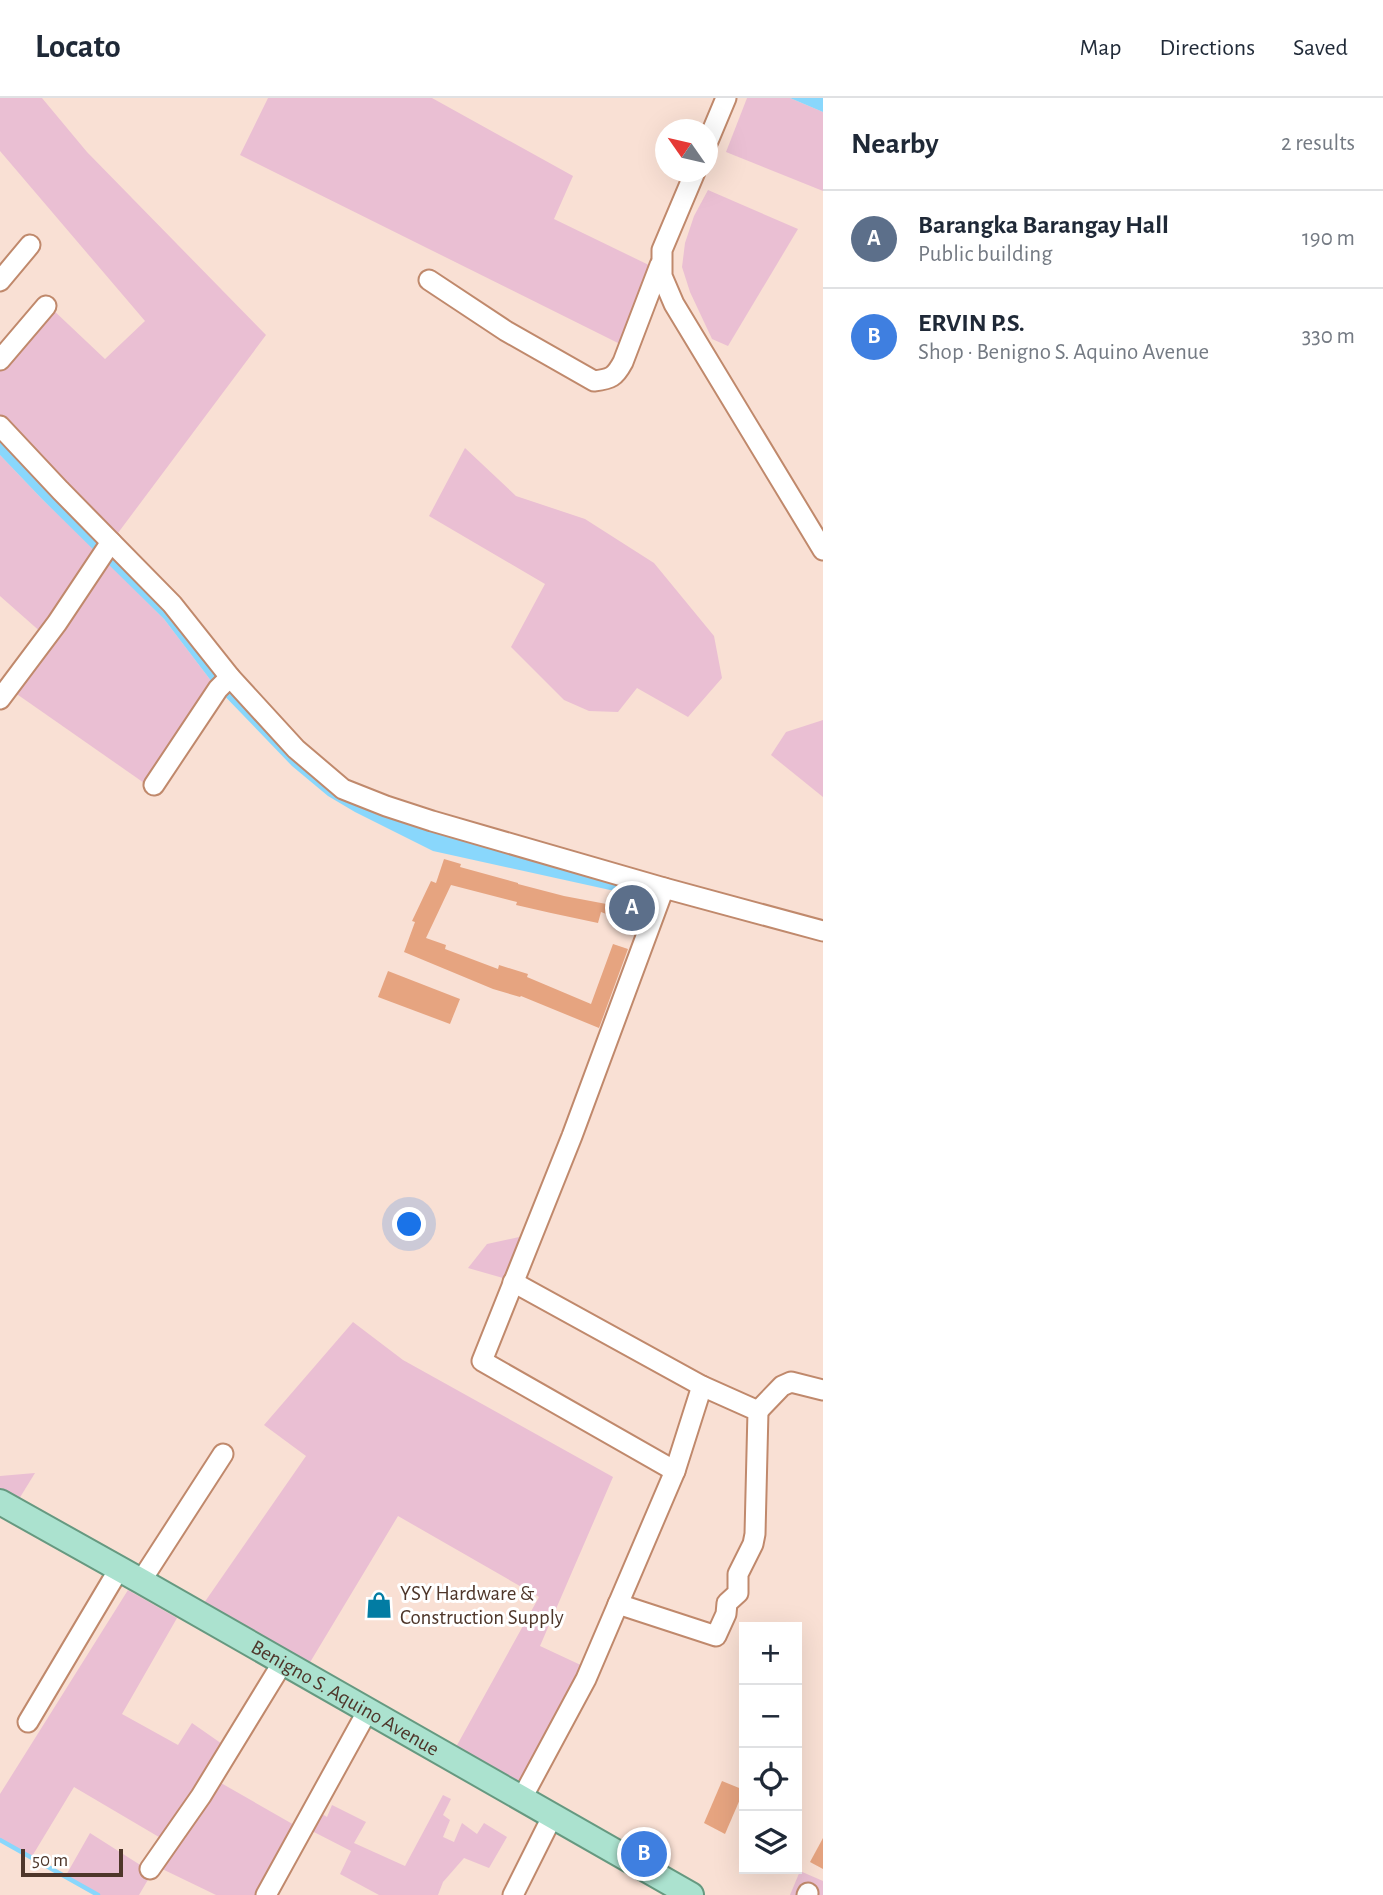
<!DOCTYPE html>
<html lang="en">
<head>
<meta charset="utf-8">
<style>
	:root { --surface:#fff; --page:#f6f6f7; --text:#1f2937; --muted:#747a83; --line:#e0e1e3; --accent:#027ca3 }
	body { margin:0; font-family:"Alegreya Sans",sans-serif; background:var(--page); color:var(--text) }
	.controls { position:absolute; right:21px; bottom:21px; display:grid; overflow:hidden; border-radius:0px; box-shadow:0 7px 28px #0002 }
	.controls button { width:63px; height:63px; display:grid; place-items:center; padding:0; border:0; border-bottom:2px solid var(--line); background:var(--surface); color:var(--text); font:35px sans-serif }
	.compass { position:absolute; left:655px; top:21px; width:63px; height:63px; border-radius:50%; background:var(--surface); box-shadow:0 7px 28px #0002; rotate:304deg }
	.scale { position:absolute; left:21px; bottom:18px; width:102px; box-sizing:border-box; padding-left:7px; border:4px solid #4e362a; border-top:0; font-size:19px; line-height:24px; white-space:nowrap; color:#4e362a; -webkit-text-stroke:5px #fff; paint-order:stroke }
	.you { position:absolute; left:410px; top:1127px; width:24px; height:24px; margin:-18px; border:5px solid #fff; border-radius:50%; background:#1a73e8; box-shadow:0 0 0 10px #1a73e833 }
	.badge { display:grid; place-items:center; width:46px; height:46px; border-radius:50%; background:var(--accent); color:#fff; font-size:23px; font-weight:700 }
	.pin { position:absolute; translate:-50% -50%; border:4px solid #fff; box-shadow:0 2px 7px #0006 }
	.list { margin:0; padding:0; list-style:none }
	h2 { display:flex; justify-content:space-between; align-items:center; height:91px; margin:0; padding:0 28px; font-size:30px }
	h2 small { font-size:23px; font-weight:400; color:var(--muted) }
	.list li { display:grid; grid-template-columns:46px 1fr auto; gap:21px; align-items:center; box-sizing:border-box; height:98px; padding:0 28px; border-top:2px solid var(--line) }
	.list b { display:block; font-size:26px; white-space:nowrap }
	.list p { margin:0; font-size:23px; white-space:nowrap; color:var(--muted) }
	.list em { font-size:23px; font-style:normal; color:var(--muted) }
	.icon { flex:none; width:38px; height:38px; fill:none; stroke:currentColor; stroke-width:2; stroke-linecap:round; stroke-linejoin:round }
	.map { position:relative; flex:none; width:823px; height:1797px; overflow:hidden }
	header { display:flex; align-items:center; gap:42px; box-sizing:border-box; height:98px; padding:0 35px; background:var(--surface); border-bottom:2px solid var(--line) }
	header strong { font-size:33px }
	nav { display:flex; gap:38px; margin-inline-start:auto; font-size:24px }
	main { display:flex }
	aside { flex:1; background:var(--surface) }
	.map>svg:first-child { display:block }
	.green { fill:#eabfd3 }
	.water { fill:#89d7fc }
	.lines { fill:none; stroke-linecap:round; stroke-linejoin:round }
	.stream { stroke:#89d7fc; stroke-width:4.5 }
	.building { fill:#e6a480 }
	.minor-casing { stroke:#c0896c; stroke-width:23 }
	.major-casing { stroke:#669980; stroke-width:28 }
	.minor { stroke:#fff; stroke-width:19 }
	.major { stroke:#abe2cf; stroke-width:24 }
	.labels { text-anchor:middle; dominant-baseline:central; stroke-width:6; stroke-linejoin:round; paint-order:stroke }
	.poi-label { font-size:21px; fill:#4e362a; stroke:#fff; text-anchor:start }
	.street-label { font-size:21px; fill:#4e362a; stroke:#fff }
</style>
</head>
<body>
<header>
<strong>Locato</strong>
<nav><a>Map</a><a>Directions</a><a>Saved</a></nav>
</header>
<main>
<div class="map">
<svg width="823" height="1797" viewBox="0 0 823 1797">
	<rect width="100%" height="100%" fill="#f9e0d4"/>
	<g class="green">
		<path d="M0 0H42L87 54 266 237 115 439 50 373 0 318V269L50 209 105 261 145 223 0 53Z"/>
		<path d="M268 0H432L573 78 554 121 655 170 624 248 240 57Z"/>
		<path d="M747 0H790L823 14V93L726 54Z"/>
		<path d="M708 92 798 131 728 248 712 241 690 194 682 169 685 145 694 118Z"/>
		<path d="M465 350 516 398 585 421 654 465 714 538 722 580 688 619 637 590 618 614 589 613 564 602 511 549 545 486 429 418Z"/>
		<path d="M0 357 42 401 96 453 43 536 0 498Z"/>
		<path d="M105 462 164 521 215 588 147 687 11 592Z"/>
		<path d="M823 622V699L771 657 786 634Z"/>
		<path d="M528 1137 510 1182 468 1170 487 1146Z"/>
		<path d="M353 1224 403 1262 613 1379 540 1548 585 1569 522 1686 456 1649 539 1499 398 1418 309 1566 204 1505 306 1358 264 1327Z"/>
		<path d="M35 1375 19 1401 0 1390V1378Z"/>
		<path d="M128 1492 177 1520 122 1616 178 1647 192 1625 225 1648 207 1677 296 1728 257 1797H216L156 1768 139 1797H98L65 1779 90 1735 145 1770 164 1742 74 1689 31 1760 0 1742V1696Z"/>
		<path d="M443 1697 451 1701 443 1717 450 1722 443 1739 454 1744 462 1725 477 1736 484 1725 507 1739 489 1770 464 1760 443 1784 438 1797H379L340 1776 351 1753 310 1732 319 1714 327 1719 332 1707 366 1724 354 1745 405 1768Z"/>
		<path d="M800 1773 823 1783V1797H790Z"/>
	</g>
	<g class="water">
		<path d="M790 0H823V14Z"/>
		<path d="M0 334 343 698 666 797 651 801 433 753 355 714 328 698 292 668 215 588 164 521 42 401 0 357Z"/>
	</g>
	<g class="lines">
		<path class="stream" d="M0 1742 98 1797"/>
	</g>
	<g class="building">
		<path d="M444 761 461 766 460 769 518 785V786L564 798 617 808 624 791 648 798 637 828 601 814 598 825 551 815 516 807 517 804 451 787 426 840 446 847 445 851 498 871 499 867 528 876 527 879 591 906 613 846 628 851 599 930 521 898 520 899 493 891 404 854 415 824 412 823 431 783 436 785Z"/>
		<path d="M388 873 460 901 450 926 378 899Z"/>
		<path d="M722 1683 744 1692 725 1736 704 1725Z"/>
		<path d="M823 1740V1771L810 1764Z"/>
	</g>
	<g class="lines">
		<defs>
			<g id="minor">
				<path d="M708 43 726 0"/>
				<path d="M695 74 662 152V178L674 206 823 452"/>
				<path d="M429 182 506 233 594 283C611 281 615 279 623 264L660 167"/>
				<path d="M0 183 30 147"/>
				<path d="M0 262 46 208"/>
				<path d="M0 328 60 392 172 506 230 579 296 651 343 691 386 708 432 723 664 790 823 833"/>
				<path d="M0 601 57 525 111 444"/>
				<path d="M154 687 218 591 230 579"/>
				<path d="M664 790 572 1038 482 1263 675 1373"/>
				<path d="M513 1184 702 1288 758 1313 755 1436 753 1446 738 1476V1495L727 1505 726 1516 716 1538 618 1506"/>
				<path d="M758 1313 782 1288 791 1284 823 1292"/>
				<path d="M141 1483 223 1356"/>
				<path d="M28 1624 119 1471"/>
				<path d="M522 1700 586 1581 675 1373 702 1288"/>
				<path d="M150 1771 201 1698 283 1564"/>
				<path d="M266 1797 368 1612"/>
				<path d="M513 1797 553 1717"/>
				<path d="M807 1797 808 1795"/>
			</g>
			<g id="major">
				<path id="s1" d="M0 1404 141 1483 691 1797"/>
			</g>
		</defs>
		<use href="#minor" class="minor-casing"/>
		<use href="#major" class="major-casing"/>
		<use href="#minor" class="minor"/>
		<use href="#major" class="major"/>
	</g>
	<defs>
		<symbol id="shop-bare" viewBox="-9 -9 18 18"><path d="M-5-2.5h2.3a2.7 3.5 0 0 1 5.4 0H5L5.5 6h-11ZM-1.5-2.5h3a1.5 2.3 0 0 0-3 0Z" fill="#027ca3" stroke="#fff" stroke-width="2.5" paint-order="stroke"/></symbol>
	</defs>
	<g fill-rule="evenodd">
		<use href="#shop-bare" x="360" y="1488" width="38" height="38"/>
	</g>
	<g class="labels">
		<g class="poi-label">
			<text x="400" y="1495">YSY Hardware &amp;<tspan x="400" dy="24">Construction Supply</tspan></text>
		</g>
		<g class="street-label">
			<text stroke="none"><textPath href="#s1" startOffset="397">Benigno S. Aquino Avenue</textPath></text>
		</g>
	</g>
</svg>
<div class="controls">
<button>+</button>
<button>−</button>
<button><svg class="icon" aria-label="locate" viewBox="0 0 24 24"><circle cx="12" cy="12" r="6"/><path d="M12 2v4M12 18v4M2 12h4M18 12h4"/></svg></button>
<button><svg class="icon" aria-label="layers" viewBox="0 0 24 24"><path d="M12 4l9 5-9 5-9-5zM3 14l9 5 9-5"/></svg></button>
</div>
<svg class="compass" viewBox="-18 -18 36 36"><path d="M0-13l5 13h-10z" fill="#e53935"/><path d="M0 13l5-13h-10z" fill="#747a83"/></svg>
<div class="scale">50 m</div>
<div class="you"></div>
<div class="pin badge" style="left:632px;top:810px;background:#5c6f8a">A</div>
<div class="pin badge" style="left:644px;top:1756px;background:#3f7fe0">B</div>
</div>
<aside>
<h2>Nearby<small>2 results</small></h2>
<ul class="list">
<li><span class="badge" style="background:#5c6f8a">A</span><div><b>Barangka Barangay Hall</b><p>Public building</p></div><em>190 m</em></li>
<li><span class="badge" style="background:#3f7fe0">B</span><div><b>ERVIN P.S.</b><p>Shop · Benigno S. Aquino Avenue</p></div><em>330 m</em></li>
</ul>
</aside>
</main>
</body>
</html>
